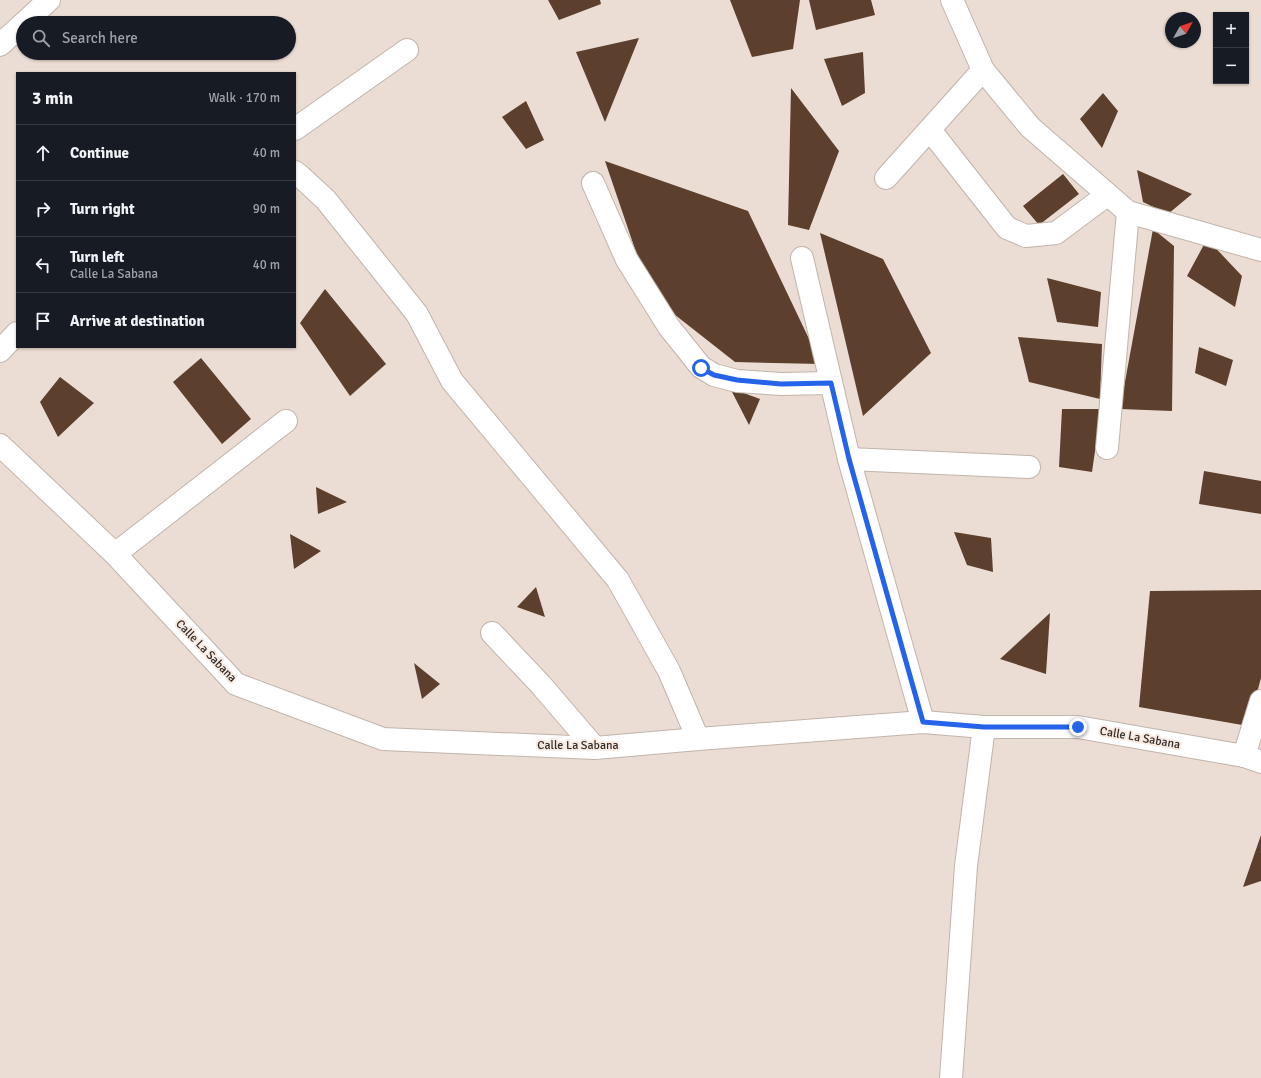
<!DOCTYPE html>
<html lang="en">
<head>
<meta charset="utf-8">
<style>
	:root { --surface:#171b24; --page:#242831; --text:#f1f3f6; --muted:#9ea1a6; --line:#363941 }
	body { margin:0; font-family:Signika,sans-serif; background:var(--page); color:var(--text) }
	.controls { position:absolute; right:12px; top:12px; display:grid; overflow:hidden; border-radius:0px; box-shadow:0 1px 3px #0004 }
	.controls button { width:36px; height:36px; display:grid; place-items:center; padding:0; border:0; border-bottom:1px solid var(--line); background:var(--surface); color:var(--text); font:20px sans-serif }
	.compass { position:absolute; left:1165px; top:12px; width:36px; height:36px; border-radius:50%; background:var(--surface); box-shadow:0 1px 3px #0004; rotate:50deg }
	.stop { position:absolute; width:12px; height:12px; margin:-9px; border:3px solid #2563eb; border-radius:50%; background:#fff }
	.stop.end { background:#2563eb; border-color:#fff; box-shadow:0 1px 4px #0008 }
	.list { margin:0; padding:0; list-style:none }
	h2 { display:flex; justify-content:space-between; align-items:center; height:52px; margin:0; padding:0 16px; font-size:17px }
	h2 small { font-size:13px; font-weight:400; color:var(--muted) }
	.list li { display:grid; grid-template-columns:26px 1fr auto; gap:12px; align-items:center; box-sizing:border-box; height:56px; padding:0 16px; border-top:1px solid var(--line) }
	.list b { display:block; font-size:15px; white-space:nowrap }
	.list p { margin:0; font-size:13px; white-space:nowrap; color:var(--muted) }
	.list em { font-size:13px; font-style:normal; color:var(--muted) }
	.icon { flex:none; width:22px; height:22px; fill:none; stroke:currentColor; stroke-width:2; stroke-linecap:round; stroke-linejoin:round }
	.map { position:relative; flex:none; width:1261px; height:1078px; overflow:hidden }
	.search { position:absolute; background:var(--surface); box-shadow:0 1px 3px #0004; left:16px; top:16px; width:280px; height:44px; display:flex; align-items:center; gap:10px; box-sizing:border-box; padding:0 14px; border-radius:22px; color:var(--muted); font-size:15px }
	.panel { position:absolute; background:var(--surface); box-shadow:0 1px 3px #0004; left:16px; top:72px; width:280px; height:276px; border-radius:0px }
	.map>svg:first-child { display:block }
	.building { fill:#5c3f2c }
	.lines { fill:none; stroke-linecap:round; stroke-linejoin:round }
	.minor-casing { stroke:#c1b4ab; stroke-width:24 }
	.tertiary-casing { stroke:#c1b4ab; stroke-width:24 }
	.minor { stroke:#fff; stroke-width:22 }
	.tertiary { stroke:#fff; stroke-width:22 }
	.route { stroke:#2563eb; stroke-width:5 }
	.labels { text-anchor:middle; dominant-baseline:central; stroke-width:4; stroke-linejoin:round; paint-order:stroke }
	.street-label { font-size:12px; fill:#322c29; stroke:#f9eae1 }
</style>
</head>
<body>
<div class="map">
<svg width="1261" height="1078" viewBox="0 0 1261 1078">
	<rect width="100%" height="100%" fill="#ebddd4"/>
	<g class="building">
		<path d="M548 0H600L601 4 559 20Z"/>
		<path d="M730 0H800L793 49 752 57Z"/>
		<path d="M809 0H871L875 15 816 30Z"/>
		<path d="M639 38 605 122 576 52Z"/>
		<path d="M863 52 865 93 842 106 824 59Z"/>
		<path d="M791 88 839 151 809 230 788 225Z"/>
		<path d="M1103 93 1118 111 1102 148 1080 119Z"/>
		<path d="M526 101 544 140 526 149 502 117Z"/>
		<path d="M605 161 748 211 821 364 735 362 651 296Z"/>
		<path d="M1137 170 1192 194 1168 214 1143 202Z"/>
		<path d="M1063 174 1079 194 1039 225 1023 206Z"/>
		<path d="M1153 229 1174 246 1172 411 1120 409Z"/>
		<path d="M820 233 883 259 931 353 863 416Z"/>
		<path d="M1207 239 1242 276 1235 307 1187 276Z"/>
		<path d="M1047 278 1101 292 1098 327 1057 322Z"/>
		<path d="M325 289 386 364 350 396 300 323Z"/>
		<path d="M1018 337 1102 344 1100 399 1029 382Z"/>
		<path d="M1199 347 1233 360 1226 386 1195 373Z"/>
		<path d="M201 358 251 419 222 444 173 382Z"/>
		<path d="M60 377 94 403 58 437 40 402Z"/>
		<path d="M730 388 760 399 749 425Z"/>
		<path d="M1062 409H1101L1092 472 1059 467Z"/>
		<path d="M1204 471 1261 481V514L1199 504Z"/>
		<path d="M316 487 347 502 318 514Z"/>
		<path d="M954 532 991 538 993 572 967 565Z"/>
		<path d="M290 534 321 551 294 569Z"/>
		<path d="M536 587 545 617 517 607Z"/>
		<path d="M1261 590V678L1248 726 1139 707 1150 591Z"/>
		<path d="M1050 613 1046 674 1000 659Z"/>
		<path d="M414 663 440 684 422 699Z"/>
		<path d="M1261 835V881L1243 887Z"/>
	</g>
	<g class="lines">
		<defs>
			<g id="minor">
				<path d="M952 0 983 70 1030 127 1128 212 1261 250"/>
				<path d="M295 129 407 50"/>
				<path d="M930 130 1007 228 1026 236 1056 233 1107 195"/>
				<path d="M295 172 299 175 326 200 417 314 452 381 618 580 669 671 698 739"/>
				<path d="M886 178 983 70"/>
				<path d="M593 183 627 260 669 327 701 367 714 375 737 381 781 384 831 383"/>
				<path d="M802 258 849 459 923 722"/>
				<path d="M0 351 17 333"/>
				<path d="M0 445 115 554 236 684 383 739 595 748 698 739 923 722 984 727H1078L1244 756 1261 762"/>
				<path d="M1107 448 1128 212"/>
				<path d="M849 459 1029 467"/>
				<path d="M115 554 286 421"/>
				<path d="M492 633 541 685 595 748"/>
				<path d="M1244 756 1261 701"/>
				<path d="M951 1078 966 866 984 727"/>
			</g>
			<g id="tertiary">
				<path d="M24 23 49 0"/>
				<path d="M0 45 23 24"/>
			</g>
		</defs>
		<use href="#minor" class="minor-casing"/>
		<use href="#tertiary" class="tertiary-casing"/>
		<use href="#minor" class="minor"/>
		<use href="#tertiary" class="tertiary"/>
	</g>
	<g class="lines">
		<path class="route" d="M701 368 714 375 737 380 781 384 831 383 849 459 923 722 984 727H1078"/>
	</g>
	<g class="labels">
		<g class="street-label">
			<text transform="translate(206 651) rotate(46)">Calle La Sabana</text>
			<text transform="translate(1140 738) rotate(10)">Calle La Sabana</text>
			<text x="578" y="745">Calle La Sabana</text>
		</g>
	</g>
</svg>
<div class="controls">
<button>+</button>
<button>−</button>
</div>
<svg class="compass" viewBox="-18 -18 36 36"><path d="M0-13l5 13h-10z" fill="#e53935"/><path d="M0 13l5-13h-10z" fill="#9ea1a6"/></svg>
<div class="stop" style="left:701px;top:368px"></div>
<div class="stop end" style="left:1078px;top:727px"></div>
<div class="search"><svg class="icon" aria-label="search" viewBox="0 0 24 24"><circle cx="10" cy="10" r="6"/><path d="M15 15l6 6"/></svg>Search here</div>
<section class="panel">
<h2>3 min<small>Walk · 170 m</small></h2>
<ul class="list">
<li><svg class="icon" aria-label="ahead" viewBox="0 0 24 24"><path d="M12 20V5M6 11l6-6 6 6"/></svg><div><b>Continue</b></div><em>40 m</em></li>
<li><svg class="icon" aria-label="right" viewBox="0 0 24 24"><path d="M7 20v-9h11M14 6l5 5-5 5"/></svg><div><b>Turn right</b></div><em>90 m</em></li>
<li><svg class="icon" aria-label="left" viewBox="0 0 24 24"><path d="M17 20v-9H6M10 6l-5 5 5 5"/></svg><div><b>Turn left</b><p>Calle La Sabana</p></div><em>40 m</em></li>
<li><svg class="icon" aria-label="arrive" viewBox="0 0 24 24"><path d="M6 21V4h12l-3 4 3 4H6"/></svg><div><b>Arrive at destination</b></div></li>
</ul>
</section>
</div>
</body>
</html>
